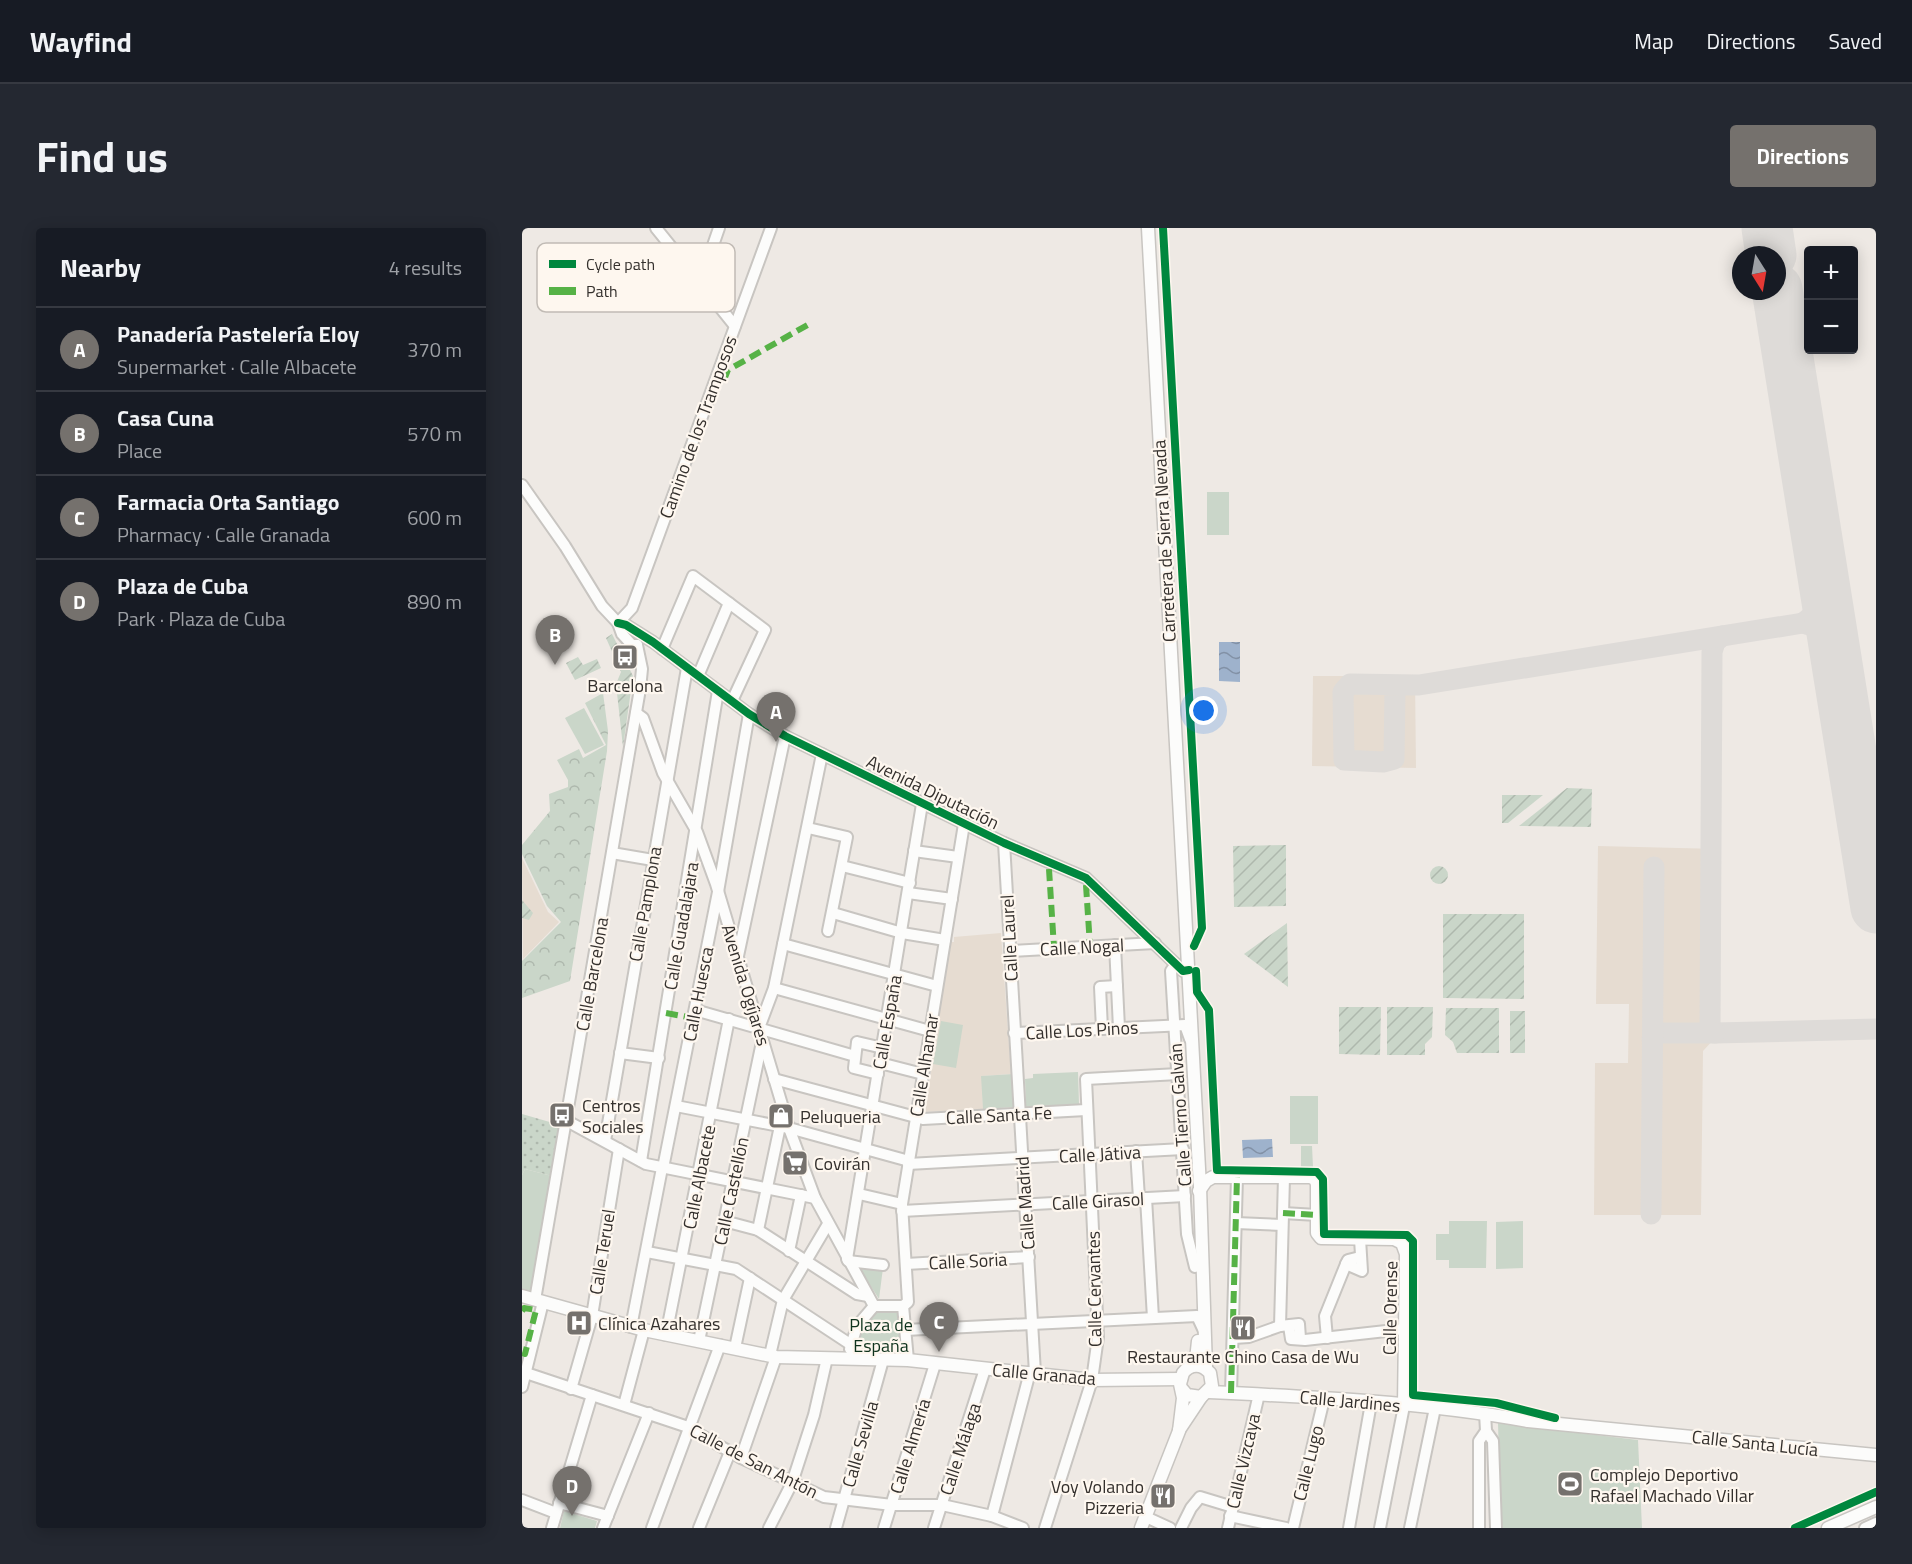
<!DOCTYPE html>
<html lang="en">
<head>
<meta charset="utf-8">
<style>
	:root { --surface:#171b24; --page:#242831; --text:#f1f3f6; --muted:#9ea1a6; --line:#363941; --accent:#75716d }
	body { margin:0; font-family:"Titillium Web",sans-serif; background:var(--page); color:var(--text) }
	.controls { position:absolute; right:18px; top:18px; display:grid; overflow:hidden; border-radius:6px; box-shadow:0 3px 15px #0003 }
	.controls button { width:54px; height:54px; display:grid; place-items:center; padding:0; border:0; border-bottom:2px solid var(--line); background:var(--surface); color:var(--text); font:30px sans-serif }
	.compass { position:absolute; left:1210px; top:18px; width:54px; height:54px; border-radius:50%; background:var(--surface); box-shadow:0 3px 15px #0003; rotate:169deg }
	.you { position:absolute; left:682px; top:483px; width:21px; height:21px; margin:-15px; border:4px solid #fff; border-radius:50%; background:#1a73e8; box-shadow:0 0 0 9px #1a73e833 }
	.badge { display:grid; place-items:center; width:39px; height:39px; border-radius:50%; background:var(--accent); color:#fff; font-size:20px; font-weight:700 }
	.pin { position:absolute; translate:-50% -50px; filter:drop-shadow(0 2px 3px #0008) }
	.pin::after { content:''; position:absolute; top:32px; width:21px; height:18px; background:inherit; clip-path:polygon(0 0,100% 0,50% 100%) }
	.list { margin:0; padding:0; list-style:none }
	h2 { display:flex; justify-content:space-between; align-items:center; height:78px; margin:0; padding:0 24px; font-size:26px }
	h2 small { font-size:20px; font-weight:400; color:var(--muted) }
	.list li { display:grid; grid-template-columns:39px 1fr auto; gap:18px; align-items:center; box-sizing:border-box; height:84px; padding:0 24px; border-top:2px solid var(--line) }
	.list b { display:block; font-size:22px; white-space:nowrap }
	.list p { margin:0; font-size:20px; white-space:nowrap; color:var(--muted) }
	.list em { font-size:20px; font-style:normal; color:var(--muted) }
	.map { position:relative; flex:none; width:1354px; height:1300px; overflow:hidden; border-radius:6px }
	header { display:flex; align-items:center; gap:36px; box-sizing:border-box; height:84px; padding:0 30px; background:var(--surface); border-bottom:2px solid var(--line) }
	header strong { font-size:28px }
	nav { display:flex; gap:33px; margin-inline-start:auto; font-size:21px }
	.intro { display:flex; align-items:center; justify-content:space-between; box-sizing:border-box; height:144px; padding:0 36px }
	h1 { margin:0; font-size:42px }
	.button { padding:15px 27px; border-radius:6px; background:var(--accent); color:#fff; font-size:21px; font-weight:700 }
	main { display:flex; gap:36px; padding:0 36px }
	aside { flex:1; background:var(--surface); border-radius:6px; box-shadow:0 3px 15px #0003 }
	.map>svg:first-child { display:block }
	.built { fill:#e6dcd1 }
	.grass { fill:url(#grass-dots) }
	.forest { fill:url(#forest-crowns) }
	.park { fill:#cad6c9 }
	.garden { fill:url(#garden-furrows) }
	.water { fill:url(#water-waves) }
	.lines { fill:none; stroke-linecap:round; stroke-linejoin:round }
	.taxiway { stroke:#dedbd8; stroke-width:21 }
	.runway { stroke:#dedbd8; stroke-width:51 }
	.minor-casing { stroke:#c8c5c1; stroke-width:14 }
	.major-casing { stroke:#c8c5c1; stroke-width:15 }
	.minor { stroke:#fcfcfb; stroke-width:10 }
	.major { stroke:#fcfcfb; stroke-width:12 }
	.quiet { stroke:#56b246; stroke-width:6; stroke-dasharray:12 6; stroke-linecap:butt }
	.cycleway-casing { stroke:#fef7ef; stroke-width:11 }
	.cycleway { stroke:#00873e; stroke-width:8 }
	.labels { text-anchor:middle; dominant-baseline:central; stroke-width:4.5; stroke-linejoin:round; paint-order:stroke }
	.street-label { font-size:18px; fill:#34302d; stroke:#fef7ef }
	.poi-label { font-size:18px; fill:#34302d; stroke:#fef7ef; text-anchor:start }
	.park-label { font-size:18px; fill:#0e321c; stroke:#fef7ef }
	.key { fill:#fef7ef; stroke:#c1bbb5; stroke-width:1.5 }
	.key-label { font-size:16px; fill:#34302d }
</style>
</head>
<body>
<header>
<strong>Wayfind</strong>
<nav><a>Map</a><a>Directions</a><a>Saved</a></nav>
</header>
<div class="intro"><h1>Find us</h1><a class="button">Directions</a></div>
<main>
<aside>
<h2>Nearby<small>4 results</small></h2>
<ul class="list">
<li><span class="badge">A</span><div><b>Panadería Pastelería Eloy</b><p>Supermarket · Calle Albacete</p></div><em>370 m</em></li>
<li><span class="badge">B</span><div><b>Casa Cuna</b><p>Place</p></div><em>570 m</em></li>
<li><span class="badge">C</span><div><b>Farmacia Orta Santiago</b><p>Pharmacy · Calle Granada</p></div><em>600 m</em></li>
<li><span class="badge">D</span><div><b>Plaza de Cuba</b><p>Park · Plaza de Cuba</p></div><em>890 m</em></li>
</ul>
</aside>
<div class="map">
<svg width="1354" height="1300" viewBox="0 0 1354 1300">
	<defs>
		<pattern id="grass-dots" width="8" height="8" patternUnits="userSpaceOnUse" patternTransform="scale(1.5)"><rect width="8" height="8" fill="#cad6c9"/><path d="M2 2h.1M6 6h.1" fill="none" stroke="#aeb8ad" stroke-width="1.8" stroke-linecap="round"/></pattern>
		<pattern id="forest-crowns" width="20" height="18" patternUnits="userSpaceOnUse" patternTransform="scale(1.5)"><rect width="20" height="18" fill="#cad6c9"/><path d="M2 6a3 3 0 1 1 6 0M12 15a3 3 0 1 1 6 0" fill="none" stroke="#aeb8ad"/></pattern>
		<pattern id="garden-furrows" width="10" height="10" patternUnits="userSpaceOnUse" patternTransform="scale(1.5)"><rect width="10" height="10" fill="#cad6c9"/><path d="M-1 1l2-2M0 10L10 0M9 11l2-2" fill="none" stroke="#aeb8ad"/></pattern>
		<pattern id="water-waves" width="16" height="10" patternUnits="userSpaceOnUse" patternTransform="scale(1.5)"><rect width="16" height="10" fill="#9eb2cc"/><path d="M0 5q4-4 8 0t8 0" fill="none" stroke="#8291a6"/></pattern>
	</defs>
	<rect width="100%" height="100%" fill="#eee9e4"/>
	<g class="built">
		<path d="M791 448H893L894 540 790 538Z"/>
		<path d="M1076 618 1197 621 1196 811H1192L1181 823 1179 987H1072L1073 835H1106L1107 776H1074Z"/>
		<path d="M0 630 26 684 37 694 1 731Z"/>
		<path d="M479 705 489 846 460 848 461 881 403 884 428 714H432V709Z"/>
	</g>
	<path class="grass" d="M0 886 38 897 30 948 3 941 0 947Z"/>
	<path class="forest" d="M81 465 86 503 85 523 48 753 0 770V733L39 694 25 678 0 626V617L28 583 27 566 46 559V552L35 532 57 521 61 530 84 517 63 475Z"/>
	<g class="park">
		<rect x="685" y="264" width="22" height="43"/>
		<path d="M62 480 82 517 63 526 43 490Z"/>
		<path d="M419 793 441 797 434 840 411 836Z"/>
		<path d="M556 844 557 876 504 879 503 851 511 850V846Z"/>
		<path d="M491 846 493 879 461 881 459 848Z"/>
		<rect x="768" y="868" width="28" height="48"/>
		<path d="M779 918H790L791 939H779Z"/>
		<path d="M3 941 30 948 8 1063 0 1061V947Z"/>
		<path d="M927 993H965L964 1040H927V1032H914V1006H927Z"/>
		<path d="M1001 993V1040L974 1041V994Z"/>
		<path d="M335 1037 361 1040 357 1071Z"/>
		<path d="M353 1082H378L381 1128 334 1127C334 1108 340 1097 353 1082Z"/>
		<path d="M976 1195 1116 1212 1120 1300H979Z"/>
		<path d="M42 1283 75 1293 73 1300H38Z"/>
	</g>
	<g class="garden">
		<path d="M90 406 111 448 101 519 94 456 99 444 84 410Z"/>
		<path d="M56 429 61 437 75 431 79 440 53 452 44 435Z"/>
		<path d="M1045 560 1070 561 1069 599 997 598Z"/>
		<path d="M980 567H1021L986 595H980Z"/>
		<path d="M764 617V678L712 679 711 618Z"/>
		<circle cx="917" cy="647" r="9"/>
		<path d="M0 672 11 685 7 692 0 690Z"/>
		<path d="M921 686H1002V771L921 770Z"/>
		<path d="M765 695 766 759 722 726Z"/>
		<path d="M817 779H859L858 827 817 826Z"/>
		<path d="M865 779H911L910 809 903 816V827H865Z"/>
		<path d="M924 780H977V825H935L931 814 923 807Z"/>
		<rect x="988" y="783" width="15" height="42"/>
	</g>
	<g class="water">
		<path d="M697 414H718V454L697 453Z"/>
		<path d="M750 911 751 929 721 930 720 912Z"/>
	</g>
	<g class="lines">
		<g class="taxiway">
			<path d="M1281 395 1299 381 1303 364"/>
			<path d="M1200 408 1193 414 1190 424 1188 802 1193 805 1354 801"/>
			<path d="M878 457 873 462 872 531 861 534 822 532 821 464 828 456 897 457 1281 395 1300 401 1312 420"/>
			<path d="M1130 811 1134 805H1193"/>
			<path d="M1129 986 1132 639"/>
		</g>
		<g class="runway">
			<path d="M1245 0 1249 27"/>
			<path d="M1255 61 1354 680"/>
		</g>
		<defs>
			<g id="minor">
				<path d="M134 0 213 98"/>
				<path d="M178 55 197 0"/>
				<path d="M0 257 43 318 80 378 96 395 100 406 110 417H115"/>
				<path d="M96 395 104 397 131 414 227 486 263 508 482 615 564 650 661 743 667 742"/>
				<path d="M96 395 110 380 249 0"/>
				<path d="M140 421 171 348 243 402 210 473"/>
				<path d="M176 448 207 375"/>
				<path d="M114 485 121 490 141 545 175 604 194 656 267 900 293 970 352 1078"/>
				<path d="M286 600 325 609 306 703"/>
				<path d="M482 615 513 1145"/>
				<path d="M392 623 436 629"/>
				<path d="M90 625 131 632"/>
				<path d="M320 638 388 655"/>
				<path d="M386 665 430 671"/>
				<path d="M311 685 380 705 423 712"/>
				<path d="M261 716 415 758"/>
				<path d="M593 717 597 800"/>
				<path d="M488 723 633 715"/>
				<path d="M216 728 263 508"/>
				<path d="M654 736 649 743 665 1006 673 1039"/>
				<path d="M252 760 408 803"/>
				<path d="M173 782 333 828"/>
				<path d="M237 800 252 760 300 526"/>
				<path d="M580 801 578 759 595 758"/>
				<path d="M492 805 663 797 668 811"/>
				<path d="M98 825 137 830"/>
				<path d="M358 835 401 846"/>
				<path d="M356 846 332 840 335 814 361 820"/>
				<path d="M252 851 401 891 564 882"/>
				<path d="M154 878 267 900 387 933"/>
				<path d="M45 893 124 936 293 970"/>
				<path d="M83 913 165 440"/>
				<path d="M614 923 617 970"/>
				<path d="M119 933 196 463"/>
				<path d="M386 936 661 921"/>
				<path d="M141 940 196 664 227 486"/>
				<path d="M337 966 380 976"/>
				<path d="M624 970 631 1090"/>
				<path d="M380 983 663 968"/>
				<path d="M761 985 795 987"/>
				<path d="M202 993 236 1002 335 1066 346 1068"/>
				<path d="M714 995 760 997"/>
				<path d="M236 1002 258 898"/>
				<path d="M267 1023 279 967"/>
				<path d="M125 1024 214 1041 328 1116"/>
				<path d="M325 1031 400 576"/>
				<path d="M326 1033 361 1037"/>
				<path d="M384 1036 507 1029"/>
				<path d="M824 1036 840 1043 838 1011"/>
				<path d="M13 1072 118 461 120 441 115 417"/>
				<path d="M381 1078 386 1074 380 976 442 596"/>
				<path d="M758 1098 762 949"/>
				<path d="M767 1098 769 1111 783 1112 882 1101"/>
				<path d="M109 1099 140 940"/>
				<path d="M383 1102 675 1088 682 1103"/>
				<path d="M144 1107 207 791"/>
				<path d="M712 1110 727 1109 758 1098 777 1096 778 1110"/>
				<path d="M805 1110 803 1088 824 1036 826 1032 838 1029"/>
				<path d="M177 1113 240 814"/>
				<path d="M213 1120 228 1050"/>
				<path d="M328 1121 335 1098 352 1078H381L386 1132"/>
				<path d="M248 1127 261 1072 306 996"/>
				<path d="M4 1145 163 1198 219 1230 302 1269 370 1277H420L470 1288 501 1300"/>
				<path d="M0 1159 21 1074"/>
				<path d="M49 1161 70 1088 97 921"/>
				<path d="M709 1165 715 949"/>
				<path d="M102 1177 122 1102"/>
				<path d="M963 1185 964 1203 971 1213 974 1300"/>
				<path d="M219 1230 254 1129"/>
				<path d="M0 1272 34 1285"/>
				<path d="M37 1275 86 1288"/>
				<path d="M470 1288 508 1144"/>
				<path d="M708 1288 764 1300"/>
				<path d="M624 1289 648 1300"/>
				<path d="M30 1300 70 1167"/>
				<path d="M81 1300 127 1185"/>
				<path d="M130 1300 198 1117"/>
				<path d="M177 1300 208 1224"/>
				<path d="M247 1300 270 1255 292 1187 305 1130"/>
				<path d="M314 1300 361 1132"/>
				<path d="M362 1300 413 1136"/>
				<path d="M412 1300 463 1141"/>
				<path d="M523 1300 570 1152 576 1109 564 851 656 846"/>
				<path d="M659 1300 669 1280 678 1269 711 1279"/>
				<path d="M706 1300 737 1166"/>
				<path d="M771 1300 802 1171"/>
				<path d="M827 1300 849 1175"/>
				<path d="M858 1300 882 1178"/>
				<path d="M888 1300 913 1180"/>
				<path d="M957 1300V1213L964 1203"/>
				<path d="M1343 1300 1354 1295"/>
			</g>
			<g id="major">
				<path d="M626 0 678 959 684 1140"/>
				<path d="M677 963 684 953 691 949H789L794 952 795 957V1005L799 1010 872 1011 880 1015 884 1026 882 1178"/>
				<path d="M0 1068 122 1102 254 1129 386 1132 570 1152 659 1151"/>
				<path d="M670 1138 674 1132 676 1113"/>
				<path d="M686 1164C793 1169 901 1174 1006 1193L1354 1227"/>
				<path d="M657 1202 679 1169"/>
				<path d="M619 1300 657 1203 661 1170 658 1156 661 1145C669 1135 680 1136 688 1145L690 1158 679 1169 665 1167 660 1161"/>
				<path d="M1306 1300 1354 1279"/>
			</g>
		</defs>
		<use href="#minor" class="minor-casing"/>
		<use href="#major" class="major-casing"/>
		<use href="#minor" class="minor"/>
		<use href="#major" class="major"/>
		<g class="quiet">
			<path d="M202 152 206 142 289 95"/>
			<path d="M527 641 532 720"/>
			<path d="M564 657 568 718"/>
			<path d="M144 785 171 790"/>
			<path d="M761 985 795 987"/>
			<path d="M0 1083 2 1080 14 1082 3 1126 0 1125"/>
			<path d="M709 1165 715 949"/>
		</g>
		<defs>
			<g id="cycleway">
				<path d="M641 0 680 700 672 718"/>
				<path d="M96 395 104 397 131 414 227 486 263 508 482 615 564 650 661 743 667 742"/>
				<path d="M674 743 675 764 687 782 695 942 795 944 801 951 802 1006 885 1007 891 1013V1167L974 1175 1033 1190"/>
				<path d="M1273 1300 1354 1264"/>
			</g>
		</defs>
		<use href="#cycleway" class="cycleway-casing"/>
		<use href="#cycleway" class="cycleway"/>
	</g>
	<defs>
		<symbol id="bus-square" viewBox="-11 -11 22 22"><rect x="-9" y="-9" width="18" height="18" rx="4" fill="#75716d" stroke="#fef7ef"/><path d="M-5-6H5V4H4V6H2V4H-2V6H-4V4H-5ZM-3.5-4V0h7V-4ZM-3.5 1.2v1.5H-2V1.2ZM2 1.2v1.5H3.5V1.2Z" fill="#fff"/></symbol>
		<symbol id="shop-square" viewBox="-11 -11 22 22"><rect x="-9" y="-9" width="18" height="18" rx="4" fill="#75716d" stroke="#fef7ef"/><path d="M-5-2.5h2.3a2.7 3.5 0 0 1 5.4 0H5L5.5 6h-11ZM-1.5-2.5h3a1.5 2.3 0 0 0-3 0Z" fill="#fff"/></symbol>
		<symbol id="supermarket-square" viewBox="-11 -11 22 22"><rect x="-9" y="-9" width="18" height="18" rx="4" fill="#75716d" stroke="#fef7ef"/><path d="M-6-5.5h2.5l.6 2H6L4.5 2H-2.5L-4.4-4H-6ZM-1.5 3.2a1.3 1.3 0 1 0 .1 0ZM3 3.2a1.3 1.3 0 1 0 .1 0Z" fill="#fff"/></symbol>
		<symbol id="hospital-square" viewBox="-11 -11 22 22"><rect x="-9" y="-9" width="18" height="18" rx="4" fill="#75716d" stroke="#fef7ef"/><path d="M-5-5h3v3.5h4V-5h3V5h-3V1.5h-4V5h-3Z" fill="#fff"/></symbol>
		<symbol id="restaurant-square" viewBox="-11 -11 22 22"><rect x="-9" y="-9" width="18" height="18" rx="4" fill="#75716d" stroke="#fef7ef"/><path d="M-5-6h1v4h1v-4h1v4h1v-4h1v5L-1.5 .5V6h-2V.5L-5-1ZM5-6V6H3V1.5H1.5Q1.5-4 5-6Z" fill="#fff"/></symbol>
		<symbol id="stadium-square" viewBox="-11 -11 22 22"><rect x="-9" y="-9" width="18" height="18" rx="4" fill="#75716d" stroke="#fef7ef"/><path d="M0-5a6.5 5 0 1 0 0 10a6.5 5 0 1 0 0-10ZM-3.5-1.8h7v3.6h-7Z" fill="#fff"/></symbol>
	</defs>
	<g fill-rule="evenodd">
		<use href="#bus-square" x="88" y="414" width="30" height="30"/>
		<use href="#bus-square" x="25" y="872" width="30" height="30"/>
		<use href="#shop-square" x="244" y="873" width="30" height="30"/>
		<use href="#supermarket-square" x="258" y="920" width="30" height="30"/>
		<use href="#hospital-square" x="42" y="1080" width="30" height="30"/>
		<use href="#restaurant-square" x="706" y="1085" width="30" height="30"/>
		<use href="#stadium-square" x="1033" y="1241" width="30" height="30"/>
		<use href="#restaurant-square" x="626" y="1253" width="30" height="30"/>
	</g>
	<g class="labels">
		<g class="street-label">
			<text transform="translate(176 199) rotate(-70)">Camino de los Tramposos</text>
			<text transform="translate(642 313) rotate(-93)">Carretera de Sierra Nevada</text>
			<text transform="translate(411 564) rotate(26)">Avenida Diputación</text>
			<text transform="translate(123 676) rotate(-80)">Calle Pamplona</text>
			<text transform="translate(159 698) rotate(-80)">Calle Guadalajara</text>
			<text transform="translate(487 710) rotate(-93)">Calle Laurel</text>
			<text transform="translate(560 719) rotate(-3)">Calle Nogal</text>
			<text transform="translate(70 746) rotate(-80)">Calle Barcelona</text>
			<text transform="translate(224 757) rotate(73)">Avenida Ogíjares</text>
			<text transform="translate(176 766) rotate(-79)">Calle Huesca</text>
			<text transform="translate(365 794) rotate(-80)">Calle España</text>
			<text transform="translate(560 802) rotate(-3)">Calle Los Pinos</text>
			<text transform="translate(402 837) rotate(-81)">Calle Alhamar</text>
			<text transform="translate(477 887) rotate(-3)">Calle Santa Fe</text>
			<text transform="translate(658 887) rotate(-94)">Calle Tierno Galván</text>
			<text transform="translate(578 926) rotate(-3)">Calle Játiva</text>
			<text transform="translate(177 949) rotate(-79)">Calle Albacete</text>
			<text transform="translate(209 963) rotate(-78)">Calle Castellón</text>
			<text transform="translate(576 973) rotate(-3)">Calle Girasol</text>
			<text transform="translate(503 975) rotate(-94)">Calle Madrid</text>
			<text transform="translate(80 1024) rotate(-81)">Calle Teruel</text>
			<text transform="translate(446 1033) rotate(-3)">Calle Soria</text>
			<text transform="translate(572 1061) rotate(-91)">Calle Cervantes</text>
			<text transform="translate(868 1080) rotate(-89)">Calle Orense</text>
			<text transform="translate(522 1146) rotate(5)">Calle Granada</text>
			<text transform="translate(828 1173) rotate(5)">Calle Jardines</text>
			<text transform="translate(1233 1215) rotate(6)">Calle Santa Lucía</text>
			<text transform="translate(338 1216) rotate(-74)">Calle Sevilla</text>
			<text transform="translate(388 1218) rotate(-73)">Calle Almería</text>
			<text transform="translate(438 1221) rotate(-72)">Calle Málaga</text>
			<text transform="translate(232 1233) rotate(27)">Calle de San Antón</text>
			<text transform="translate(721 1233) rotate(-77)">Calle Vizcaya</text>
			<text transform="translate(786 1235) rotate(-76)">Calle Lugo</text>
		</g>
		<g class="poi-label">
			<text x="103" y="457" text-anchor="middle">Barcelona</text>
			<text x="60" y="877">Centros<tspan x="60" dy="21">Sociales</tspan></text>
			<text x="278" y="888">Peluqueria</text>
			<text x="292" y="935">Covirán</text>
			<text x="76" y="1095">Clínica Azahares</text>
			<text x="721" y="1128" text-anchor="middle">Restaurante Chino Casa de Wu</text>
			<text x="1068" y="1246">Complejo Deportivo<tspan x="1068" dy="21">Rafael Machado Villar</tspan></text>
			<text x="622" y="1258" text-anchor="end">Voy Volando<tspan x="622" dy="21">Pizzeria</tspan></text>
		</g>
		<g class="park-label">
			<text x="359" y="1096">Plaza de<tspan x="359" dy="21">España</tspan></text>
		</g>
	</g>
	<rect x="15" y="15" width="198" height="69" rx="9" class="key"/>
	<rect x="27" y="32" width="27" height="8" fill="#00873e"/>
	<rect x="27" y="59" width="27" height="8" fill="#56b246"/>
	<g class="key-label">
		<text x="64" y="42">Cycle path</text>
		<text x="64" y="69">Path</text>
	</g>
</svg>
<div class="controls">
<button>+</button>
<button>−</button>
</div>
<svg class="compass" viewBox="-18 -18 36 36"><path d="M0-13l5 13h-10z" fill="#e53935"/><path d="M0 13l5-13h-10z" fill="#9ea1a6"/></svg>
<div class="you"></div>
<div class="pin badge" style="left:254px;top:514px">A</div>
<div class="pin badge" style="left:33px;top:437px">B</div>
<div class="pin badge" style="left:417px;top:1124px">C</div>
<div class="pin badge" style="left:50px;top:1288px">D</div>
</div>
</main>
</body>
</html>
